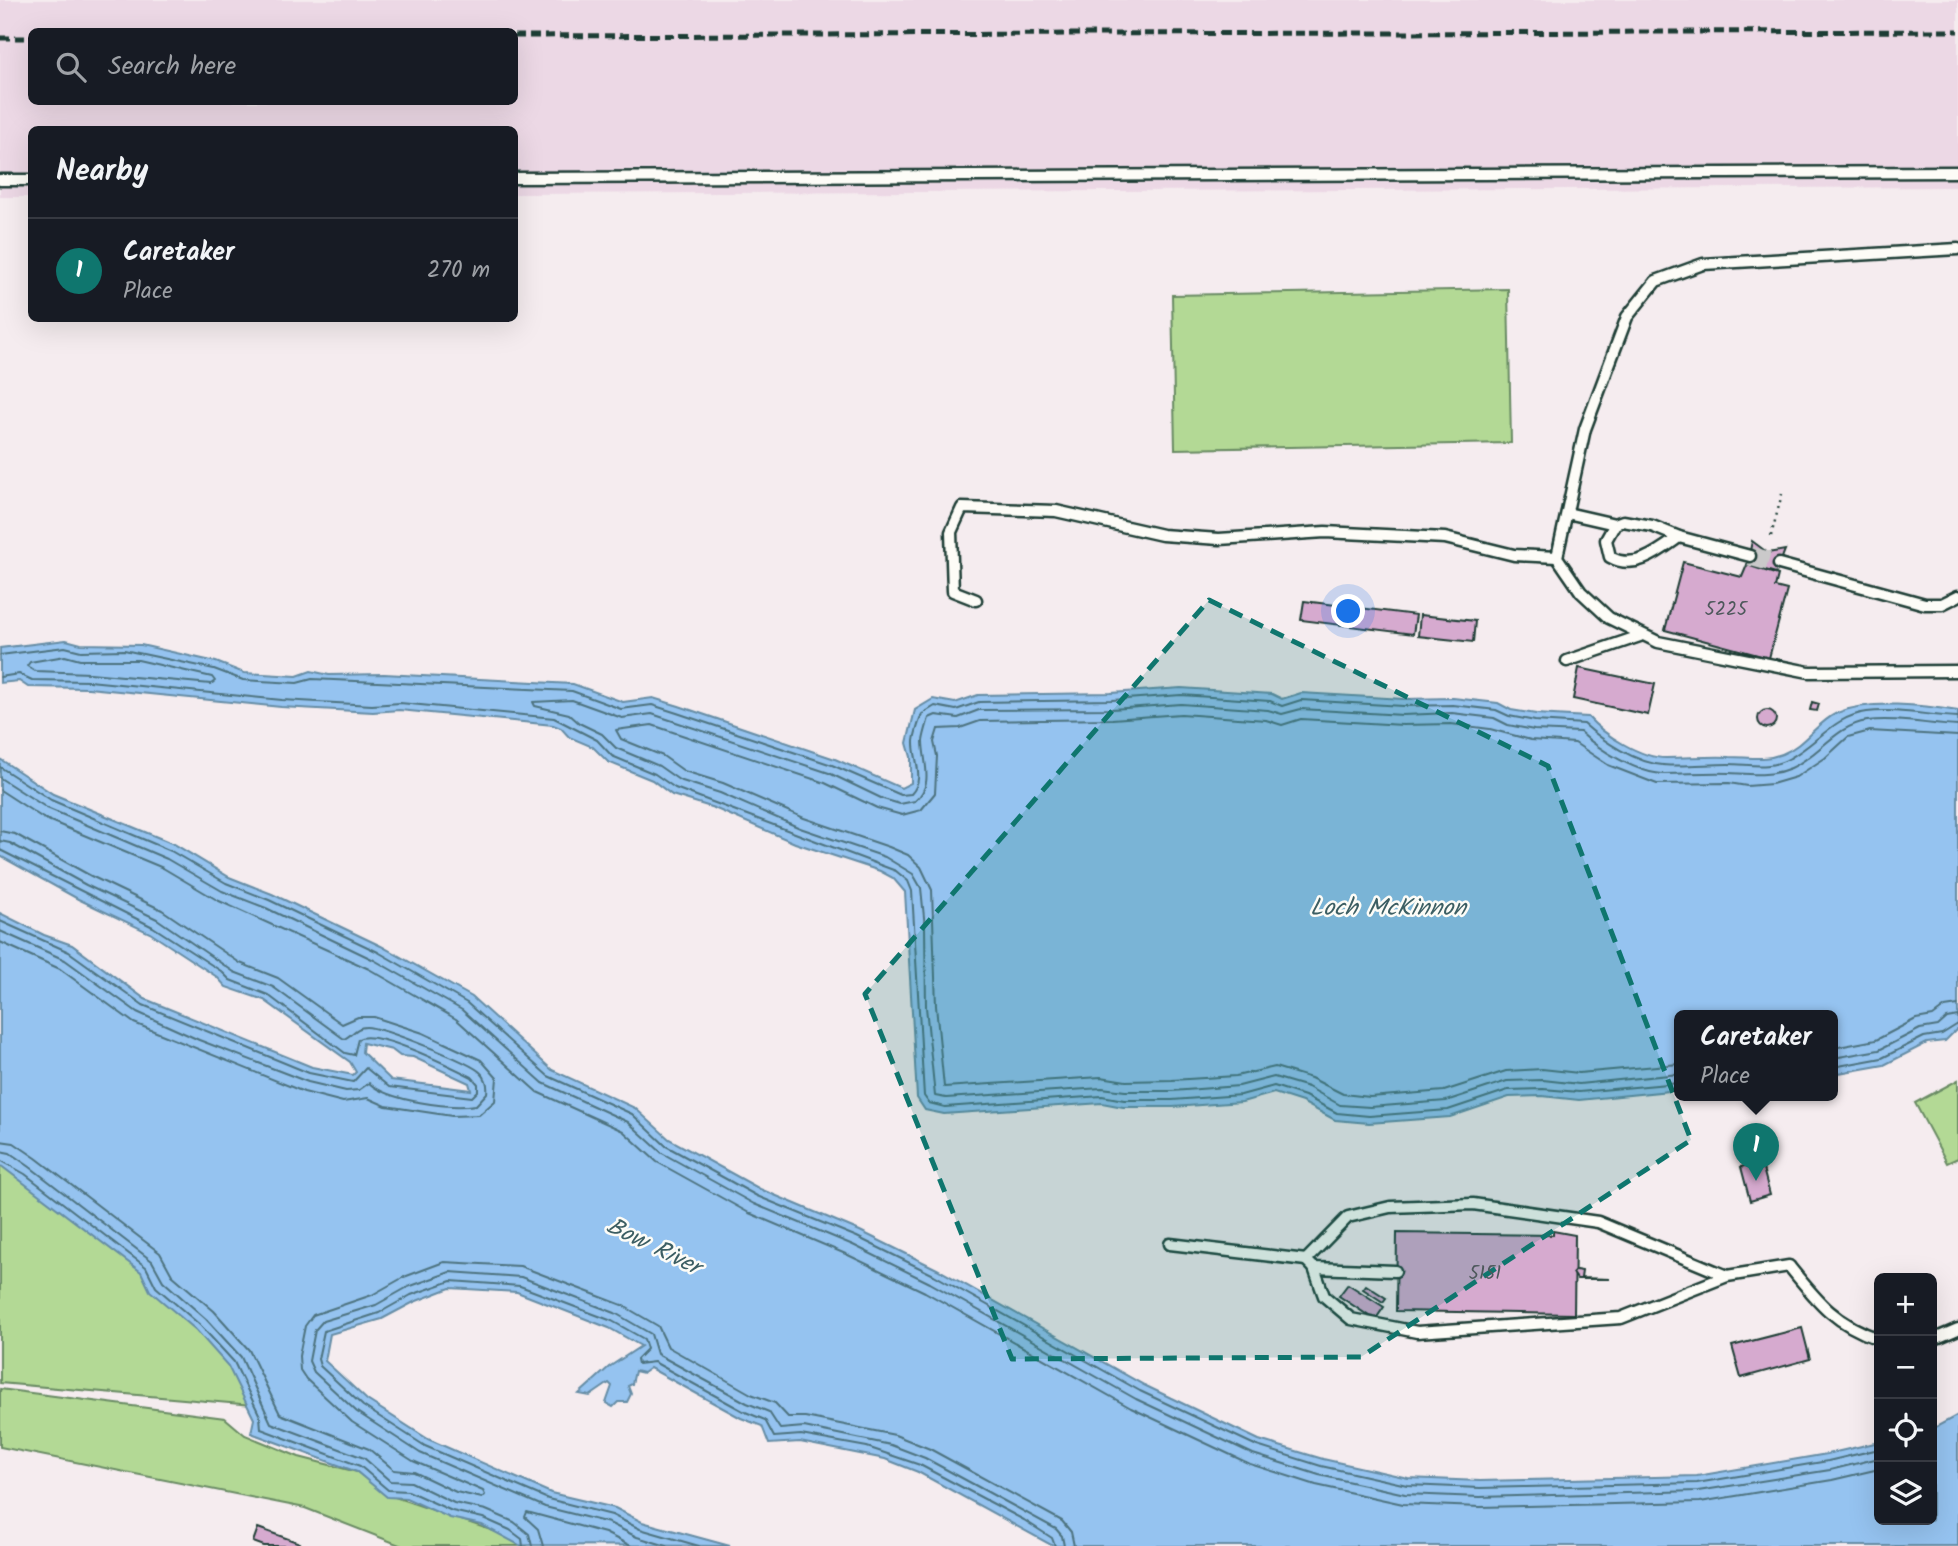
<!DOCTYPE html>
<html lang="en">
<head>
<meta charset="utf-8">
<style>
	:root { --surface:#171b24; --page:#20242c; --text:#f1f3f6; --muted:#9ea1a6; --line:#363941; --accent:#0f766e }
	body { margin:0; font-family:Kalam,sans-serif; background:var(--page); color:var(--text) }
	.controls { position:absolute; right:21px; bottom:21px; display:grid; overflow:hidden; border-radius:10px; box-shadow:0 7px 28px #0002 }
	.controls button { width:63px; height:63px; display:grid; place-items:center; padding:0; border:0; border-bottom:2px solid var(--line); background:var(--surface); color:var(--text); font:35px sans-serif }
	.you { position:absolute; left:1349px; top:612px; width:24px; height:24px; margin:-18px; border:5px solid #fff; border-radius:50%; background:#1a73e8; box-shadow:0 0 0 10px #1a73e833 }
	.badge { display:grid; place-items:center; width:46px; height:46px; border-radius:50%; background:var(--accent); color:#fff; font-size:23px; font-weight:700 }
	.pin { position:absolute; translate:-50% -58px; filter:drop-shadow(0 2px 4px #0008) }
	.pin::after { content:''; position:absolute; top:37px; width:24px; height:21px; background:inherit; clip-path:polygon(0 0,100% 0,50% 100%) }
	.popup { position:absolute; left:1674px; top:1010px; width:164px; height:91px; box-sizing:border-box; display:grid; place-content:center; border-radius:10px; background:var(--surface); filter:drop-shadow(0 2px 5px #0005); font-size:23px; white-space:nowrap; color:var(--muted) }
	.popup b { font-size:26px; color:var(--text) }
	.popup::after { content:''; position:absolute; left:50%; top:100%; margin-left:-14px; border:14px solid transparent; border-top-color:var(--surface) }
	.list { margin:0; padding:0; list-style:none }
	h2 { display:flex; justify-content:space-between; align-items:center; height:91px; margin:0; padding:0 28px; font-size:30px }
	h2 small { font-size:23px; font-weight:400; color:var(--muted) }
	.list li { display:grid; grid-template-columns:46px 1fr auto; gap:21px; align-items:center; box-sizing:border-box; height:105px; padding:0 28px; border-top:2px solid var(--line) }
	.list b { display:block; font-size:26px; white-space:nowrap }
	.list p { margin:0; font-size:23px; white-space:nowrap; color:var(--muted) }
	.list em { font-size:23px; font-style:normal; color:var(--muted) }
	.icon { flex:none; width:38px; height:38px; fill:none; stroke:currentColor; stroke-width:2; stroke-linecap:round; stroke-linejoin:round }
	.map { position:relative; flex:none; width:1958px; height:1546px; overflow:hidden }
	.search { position:absolute; background:var(--surface); box-shadow:0 7px 28px #0002; left:28px; top:28px; width:490px; height:77px; display:flex; align-items:center; gap:18px; box-sizing:border-box; padding:0 24px; border-radius:10px; color:var(--muted); font-size:26px }
	.panel { position:absolute; background:var(--surface); box-shadow:0 7px 28px #0002; left:28px; top:126px; width:490px; height:196px; border-radius:10px }
	.map>svg:first-child { display:block }
	.built { fill:#ecd8e5; fill-rule:evenodd }
	.green { fill:#b3d995; stroke:#698b64; stroke-width:2 }
	.water { fill:#95c3f0; stroke:#668da5; stroke-width:2; fill-rule:evenodd }
	.lines { fill:none; stroke-linecap:round; stroke-linejoin:round }
	.shore { stroke:#4e737f; stroke-width:2 }
	.building { fill:#d6aacf; stroke:#1f3d34; stroke-width:2 }
	.minor-tunnel { stroke:#cac9ca; stroke-width:19; stroke-dasharray:19 10; stroke-linecap:butt }
	.service-casing { stroke:#1f3d34; stroke-width:15 }
	.path { stroke:#1f3d34; stroke-width:2.5; stroke-dasharray:2 5; stroke-linecap:butt }
	.service { stroke:#fdfcf7; stroke-width:10 }
	.rail { stroke:#1f3d34; stroke-width:5; stroke-dasharray:10 5; stroke-linecap:butt }
	.marked { fill:#0f766e; fill-opacity:0.2; stroke:#0f766e; stroke-width:5; stroke-dasharray:14 9; stroke-linejoin:round }
	.labels { text-anchor:middle; dominant-baseline:central; stroke-width:5; stroke-linejoin:round; paint-order:stroke }
	.number-label { font-size:19px; fill:#4d585b }
	.water-label { font-size:24px; font-style:italic; fill:#3c5e63; stroke:#fdfcf7 }
</style>
</head>
<body>
<div class="map">
<svg width="1958" height="1546" viewBox="0 0 1958 1546">
	<rect width="100%" height="100%" fill="#f5ecef"/>
	<filter id="ink" filterUnits="userSpaceOnUse"><feTurbulence type="fractalNoise" baseFrequency=".0143" numOctaves="2"/><feDisplacementMap in="SourceGraphic" scale="14" xChannelSelector="R" yChannelSelector="G"/><feConvolveMatrix kernelMatrix="1 2 1 2 8 2 1 2 1" color-interpolation-filters="sRGB"/></filter>
	<g filter="url(#ink)">
		<path class="built" d="M0 0H1958V187L515 194 514 130H32L31 197H0ZM32 32H514V102H32Z"/>
		<g class="green">
			<path d="M1508 289 1511 443 1175 449 1172 295Z"/>
			<path d="M1958 1080V1158L1947 1163 1915 1103Z"/>
			<path d="M0 1149 185 1290 265 1406 0 1383Z"/>
			<path d="M0 1389 225 1418 245 1435 299 1457 357 1472 395 1497 508 1536 525 1546H402L305 1508 0 1447Z"/>
		</g>
		<g class="water">
			<path d="M66 640 81 644 141 645 216 662 244 673 297 676 311 671 329 675 384 674 573 684 623 702 653 698 679 706 835 759 901 788 911 783V757L907 743 915 710 933 699 955 703 978 695 1111 693 1181 688 1272 694 1282 699 1301 693 1404 699 1453 698 1498 703 1511 710 1536 714 1588 717C1604 735 1641 758 1666 758 1688 758 1708 756 1730 757 1749 757 1763 761 1782 754 1804 746 1817 722 1837 713 1869 699 1924 705 1958 711V1028L1945 1041 1927 1043 1884 1065 1833 1074V1015H1679V1090L1579 1100 1542 1096 1509 1097 1450 1117 1369 1123 1335 1120 1302 1102 1274 1093 1242 1102 1173 1107H1123L1102 1103 944 1114 925 1110 917 1098 905 892 893 878 880 871 795 843 714 808 672 795 652 780 608 762 593 747 569 737 561 728 553 725 399 710 373 712 281 707 88 688 28 687 19 681 0 683V648Z"/>
			<path d="M0 759 53 794 174 844 229 877 272 894 381 946 472 997 552 1070 635 1108 669 1139 760 1189 860 1231 937 1269 1144 1385 1259 1440 1323 1459 1408 1478 1480 1481 1697 1476 1827 1454 1879 1442V1520H1932V1429L1958 1415V1546H1053L918 1472 885 1459 800 1442 769 1444 762 1426 741 1418 650 1368 643 1373 635 1371 632 1384 628 1386 631 1394 627 1402H618L613 1407 606 1403 612 1386 609 1383 590 1396 579 1394 609 1367 641 1346 609 1328 517 1292 450 1288 414 1302 382 1319 330 1334 325 1361 367 1400 428 1439 551 1493 615 1508 642 1522 730 1546 519 1545 482 1525 450 1518 406 1498 387 1497 357 1472 251 1433 254 1419 228 1366 196 1330 150 1291 141 1272 0 1165V913L44 935 72 945 145 999 312 1067 353 1075 356 1072 350 1062 264 1000 226 987 217 977 150 933 78 899 0 856ZM363 1043 392 1050 400 1056 413 1057 469 1083 471 1090 391 1080 362 1052Z"/>
		</g>
		<g class="lines">
			<g class="shore">
				<path d="M0 655 65 647 81 651 124 650 214 669 243 680 297 683 312 679 572 691 621 709 652 705 677 713 832 765 901 795 911 794C926 778 913 759 914 741 915 732 919 722 922 714L935 706 956 710 979 702 1112 700 1181 695 1270 701 1282 706 1301 700 1403 706 1453 705 1496 710 1509 716 1535 721 1584 724C1603 741 1636 763 1663 765 1682 767 1708 764 1728 764 1750 764 1769 770 1790 758 1818 743 1834 716 1867 712 1895 708 1930 716 1958 717"/>
				<path d="M65 656 80 660H138L212 677 215 681 211 684 90 673 35 671 27 666 30 662Z"/>
				<path d="M0 677 19 674 32 680 89 681 282 700 372 705 400 703 554 718 597 740 612 756 655 774 675 788 896 871 908 881 912 891 924 1096 929 1103 945 1107 1102 1096 1124 1100H1172L1241 1095 1274 1086 1305 1096 1337 1113 1369 1116 1448 1110 1508 1090 1543 1089 1579 1092 1679 1083"/>
				<path d="M0 767 51 800 171 851 226 883 269 900 378 952 467 1003 548 1076 632 1114 666 1146 757 1196 857 1237 934 1275 1140 1391 1257 1446 1321 1466 1407 1485 1480 1488 1697 1483 1828 1461 1879 1449"/>
				<path d="M0 778 47 808 167 859 222 891 266 908 374 960 462 1010 543 1083 628 1122 662 1153 754 1204 853 1245 930 1283 1136 1399 1253 1454 1319 1475 1405 1494 1480 1497 1698 1491 1830 1470 1879 1458"/>
				<path d="M0 790 43 818 163 868 217 900 369 969 456 1019 537 1092 623 1131 657 1162 749 1213 848 1255 925 1292 1131 1408 1250 1464 1316 1485 1403 1504 1480 1507 1700 1502 1832 1480 1879 1469"/>
				<path d="M0 831 15 834 91 876 162 910 240 963 278 978 342 1024 358 1017H374L423 1033 481 1060 497 1078 495 1101 479 1115 452 1116 386 1106 368 1098 343 1102 304 1092 134 1023 60 969 0 942"/>
				<path d="M0 841 10 843 86 885 157 919 234 972 273 987 344 1039C352 1036 355 1027 366 1027 381 1027 471 1062 481 1073 487 1079 488 1085 487 1093L476 1105C450 1109 388 1101 369 1083L359 1090 346 1091 308 1082 199 1040 137 1012 65 960 0 931"/>
				<path d="M0 850 153 927 221 971 230 980 268 995 345 1053 354 1055 358 1039C376 1029 452 1067 472 1077L478 1084V1091L472 1097 389 1087 366 1068 353 1082 309 1073 143 1005 69 952 0 921"/>
				<path d="M1833 1048 1876 1040 1916 1019 1933 1016 1945 1007 1958 1005"/>
				<path d="M1833 1058 1879 1050 1920 1029 1938 1026 1947 1018 1958 1016"/>
				<path d="M1679 1064 1579 1073 1542 1069 1506 1071 1444 1091 1370 1097 1343 1094 1311 1078 1275 1067 1236 1076 1172 1080 1126 1081 1101 1077 944 1087 936 1006 932 890 921 867 908 855 889 847 804 818 723 783 684 771 663 756 621 739 616 730 652 725 825 783 877 808 902 815 921 810 935 793 937 756 934 742 938 729 960 728 980 721 1112 719 1181 714 1266 720 1282 725 1301 719 1403 725 1451 724 1490 729 1531 740 1575 743 1608 765 1657 784 1729 783 1747 786 1772 784 1796 777 1825 758 1848 737 1870 731 1958 736"/>
				<path d="M1833 1067 1882 1058 1924 1037 1942 1034 1958 1024"/>
				<path d="M1679 1074 1579 1084 1543 1080 1507 1081 1446 1101 1370 1107 1340 1105 1308 1087 1274 1077 1239 1086 1172 1091H1125L1102 1088 946 1098 935 1096 926 1007 925 927 921 888 913 874 885 857 800 828 720 793 679 780 659 766 616 748 602 734 579 723 569 714 535 706 533 702 572 700 622 718 652 714 829 773 883 799 900 804 915 801C935 784 923 762 923 741 924 734 927 725 929 718L936 715 958 718 979 710 1112 709 1181 704 1268 710 1282 714 1301 709 1403 715 1452 713 1494 718 1508 725 1534 730 1580 732C1598 749 1638 774 1665 774 1686 774 1707 772 1729 773 1751 774 1770 777 1791 768 1820 755 1835 726 1867 721 1895 717 1930 725 1958 726"/>
				<path d="M0 1141 14 1143 36 1158 160 1253 172 1275 214 1311 249 1350 280 1414 369 1449 394 1470 414 1472 456 1492 482 1498 485 1495 483 1491 413 1461 352 1422 306 1379 300 1370 299 1356 305 1326 313 1315 372 1295 404 1277 444 1262 520 1266 622 1305 658 1326 668 1347 751 1394 775 1403 788 1417H805L895 1435 930 1449 1062 1521 1071 1532 1074 1546"/>
				<path d="M0 1151 10 1153 30 1167 152 1261 163 1281 206 1319 241 1357 271 1423 364 1458 390 1481 411 1482 454 1503 486 1510 514 1522 529 1534 532 1546"/>
				<path d="M0 1160 25 1174 146 1267 156 1287 200 1325 234 1362 260 1416 261 1429 360 1466 388 1490 408 1491 452 1511 483 1518 510 1530 522 1539 523 1546"/>
				<path d="M543 1546 538 1529 525 1517 527 1512 605 1533 631 1546"/>
				<path d="M667 1546 637 1537 609 1523 545 1507 420 1453 357 1412 314 1372 309 1361 315 1330 323 1321 376 1305 408 1287 450 1272 521 1277 615 1313 651 1334 657 1354 747 1403 769 1412 780 1429 804 1427 891 1445 925 1458 1056 1529 1062 1536 1064 1546"/>
				<path d="M699 1546 640 1529 612 1515 548 1499 425 1446 363 1406 320 1366 318 1359 324 1331 379 1313 411 1295 451 1281 520 1286 612 1321 644 1339 647 1349 637 1359 638 1364 654 1362 743 1411 765 1420 774 1437 801 1435 867 1447 920 1465 1024 1520 1052 1538 1055 1546"/>
			</g>
		</g>
		<g class="building">
			<path d="M1752 541 1768 553 1785 550 1776 573 1747 565Z"/>
			<path d="M1683 562 1742 577 1747 565 1778 575 1775 587 1787 590 1769 658 1665 630Z"/>
			<path d="M1304 601 1416 615 1413 634 1301 620Z"/>
			<path d="M1420 615 1475 621 1473 642 1418 636Z"/>
			<path d="M1579 668 1655 684 1648 715 1573 699Z"/>
			<path d="M1812 702 1819 704 1817 711 1810 710Z"/>
			<circle cx="1767" cy="719" r="9"/>
			<path d="M1761 1161 1770 1195 1750 1201 1741 1167Z"/>
			<path d="M1553 1231 1575 1235 1574 1314 1396 1311 1397 1233 1553 1235Z"/>
			<path d="M1576 1270 1582 1271 1581 1278 1610 1279H1577L1573 1273Z"/>
			<path d="M1348 1284 1384 1307 1375 1320 1339 1296Z"/>
			<path d="M1366 1285 1386 1298 1383 1302 1363 1289Z"/>
			<path d="M1802 1328 1810 1359 1741 1378 1732 1346Z"/>
			<path d="M258 1528 300 1543 299 1546H264L253 1542Z"/>
		</g>
		<g class="lines">
			<path class="minor-tunnel" d="M1750 556 1779 564"/>
			<defs>
				<g id="service">
					<path d="M514 178 1958 172"/>
					<path d="M0 180H32"/>
					<path d="M1958 249 1703 264 1656 281 1627 317 1585 429 1557 557 1581 592 1609 618 1658 642 1809 672 1958 671"/>
					<path d="M1567 513 1615 524"/>
					<path d="M1623 521 1652 526 1679 537C1658 552 1635 571 1610 557L1606 540 1615 524Z"/>
					<path d="M1679 537 1750 556"/>
					<path d="M1779 564 1925 604H1942L1958 596"/>
					<path d="M976 600 953 591 951 532 962 508 1056 511 1162 535 1219 539 1325 532 1445 538 1514 555 1557 557"/>
					<path d="M1567 661 1640 636"/>
					<path d="M1170 1244 1306 1260"/>
					<path d="M1314 1268 1395 1271"/>
					<path d="M1727 1276 1598 1222 1473 1204 1390 1207 1348 1217 1306 1260 1314 1268 1324 1296 1351 1319 1417 1332 1621 1318 1727 1276 1789 1266C1818 1302 1835 1324 1879 1339"/>
					<path d="M1932 1340 1958 1329"/>
				</g>
			</defs>
			<use href="#service" class="service-casing"/>
			<path class="path" d="M1771 536 1782 494"/>
			<use href="#service" class="service"/>
			<g class="rail">
				<path d="M514 36 1958 31"/>
				<path d="M0 38H32"/>
			</g>
		</g>
	</g>
	<path class="marked" d="M1209 600 1548 766 1691 1140 1361 1357 1012 1359 865 994Z"/>
	<g class="labels">
		<g class="number-label">
			<text x="1726" y="610">5225</text>
			<text x="1485" y="1274">5151</text>
		</g>
		<g class="water-label">
			<text x="1388" y="908">Loch McKinnon</text>
			<text transform="translate(653 1247) rotate(26)">Bow River</text>
		</g>
	</g>
</svg>
<div class="controls">
<button>+</button>
<button>−</button>
<button><svg class="icon" aria-label="locate" viewBox="0 0 24 24"><circle cx="12" cy="12" r="6"/><path d="M12 2v4M12 18v4M2 12h4M18 12h4"/></svg></button>
<button><svg class="icon" aria-label="layers" viewBox="0 0 24 24"><path d="M12 4l9 5-9 5-9-5zM3 14l9 5 9-5"/></svg></button>
</div>
<div class="you"></div>
<div class="pin badge" style="left:1756px;top:1181px">1</div>
<div class="popup"><b>Caretaker</b>Place</div>
<div class="search"><svg class="icon" aria-label="search" viewBox="0 0 24 24"><circle cx="10" cy="10" r="6"/><path d="M15 15l6 6"/></svg>Search here</div>
<section class="panel">
<h2>Nearby<small></small></h2>
<ul class="list">
<li><span class="badge">1</span><div><b>Caretaker</b><p>Place</p></div><em>270 m</em></li>
</ul>
</section>
</div>
</body>
</html>
